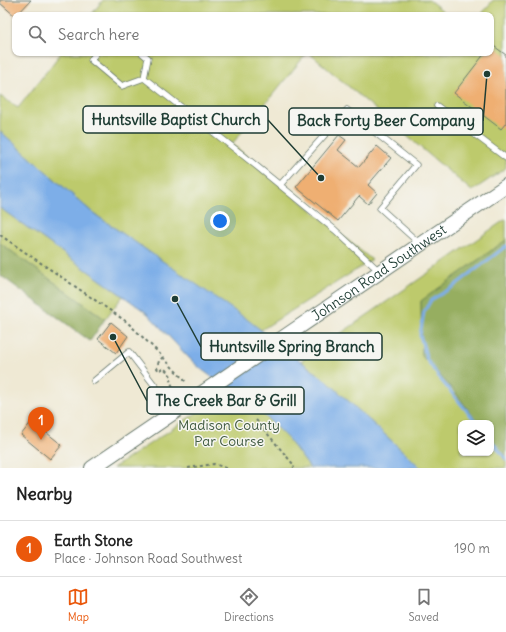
<!DOCTYPE html>
<html lang="en">
<head>
<meta charset="utf-8">
<style>
	:root { --surface:#fff; --page:#f2f2f2; --text:#222; --muted:#767676; --line:#e0e0e0; --accent:#ea580c }
	body { margin:0; font-family:Delius,sans-serif; background:var(--page); color:var(--text) }
	.controls { position:absolute; right:12px; bottom:12px; display:grid; overflow:hidden; border-radius:8px; box-shadow:0 1px 3px #0004 }
	.controls button { width:36px; height:36px; display:grid; place-items:center; padding:0; border:0; border-bottom:1px solid var(--line); background:var(--surface); color:var(--text); font:20px sans-serif }
	.you { position:absolute; left:220px; top:221px; width:14px; height:14px; margin:-10px; border:3px solid #fff; border-radius:50%; background:#1a73e8; box-shadow:0 0 0 6px #1a73e833 }
	.badge { display:grid; place-items:center; width:26px; height:26px; border-radius:50%; background:var(--accent); color:#fff; font-size:13px; font-weight:700 }
	.pin { position:absolute; translate:-50% -33px; filter:drop-shadow(0 1px 2px #0008) }
	.pin::after { content:''; position:absolute; top:21px; width:14px; height:12px; background:inherit; clip-path:polygon(0 0,100% 0,50% 100%) }
	.list { margin:0; padding:0; list-style:none }
	h2 { display:flex; justify-content:space-between; align-items:center; height:52px; margin:0; padding:0 16px; font-size:17px }
	h2 small { font-size:13px; font-weight:400; color:var(--muted) }
	.list li { display:grid; grid-template-columns:26px 1fr auto; gap:12px; align-items:center; box-sizing:border-box; height:56px; padding:0 16px; border-top:1px solid var(--line) }
	.list b { display:block; font-size:15px; white-space:nowrap }
	.list p { margin:0; font-size:13px; white-space:nowrap; color:var(--muted) }
	.list em { font-size:13px; font-style:normal; color:var(--muted) }
	.icon { flex:none; width:22px; height:22px; fill:none; stroke:currentColor; stroke-width:2; stroke-linecap:round; stroke-linejoin:round }
	.map { position:relative; flex:none; width:506px; height:468px; overflow:hidden }
	.search { position:absolute; background:var(--surface); box-shadow:0 1px 3px #0004; left:12px; right:12px; top:12px; height:44px; display:flex; align-items:center; gap:10px; box-sizing:border-box; padding:0 14px; border-radius:8px; color:var(--muted); font-size:15px }
	.sheet { height:108px; background:var(--surface) }
	nav { display:flex; justify-content:space-around; align-items:center; box-sizing:border-box; height:56px; border-top:1px solid var(--line); background:var(--surface); font-size:11px; color:var(--muted) }
	nav a { display:grid; justify-items:center; gap:2px }
	nav .on { color:var(--accent) }
	.map>svg:first-child { display:block }
	.green { fill:#bdca6c; stroke:#6e8450 }
	.forest { fill:#96ae60; stroke:#5a764a }
	.water { fill:#7daee8; stroke:#4e768e }
	.lines { fill:none; stroke-linecap:round; stroke-linejoin:round }
	.stream { stroke:#7daee8; stroke-width:3 }
	.building { fill:#efaf72 }
	.service-casing { stroke:#68796c; stroke-width:7 }
	.tertiary-casing { stroke:#68796c; stroke-width:16 }
	.path { stroke:#68796c; stroke-width:2; stroke-dasharray:3 3; stroke-linecap:butt }
	.service { stroke:#fff; stroke-width:5.5 }
	.tertiary { stroke:#fff; stroke-width:14 }
	.labels { text-anchor:middle; dominant-baseline:central; stroke-width:3; stroke-linejoin:round; paint-order:stroke }
	.street-label { font-size:14px; fill:#1f3d34; stroke:#f6f6f2 }
	.park-label { font-size:14px; fill:#3f593f; stroke:#f6f6f2 }
	.leader { fill:none; stroke:#1f3d34; stroke-width:1.5 }
	.callout-dot { fill:#1f3d34; stroke:#f6f6f2; stroke-width:1.5 }
	.callout { fill:#f6f6f2; stroke:#1f3d34; stroke-width:1.5 }
	.callout-label { font-size:15px; text-anchor:middle; font-weight:bold; fill:#1f3d34 }
</style>
</head>
<body>
<div class="map">
<svg width="506" height="468" viewBox="0 0 506 468">
	<rect width="100%" height="100%" fill="#f6f6f2"/>
	<filter id="ink" filterUnits="userSpaceOnUse"><feTurbulence type="fractalNoise" baseFrequency=".025" numOctaves="2"/><feDisplacementMap in="SourceGraphic" scale="8" xChannelSelector="R" yChannelSelector="G"/><feConvolveMatrix kernelMatrix="1 2 1 2 8 2 1 2 1" color-interpolation-filters="sRGB"/></filter>
	<filter id="wash" filterUnits="userSpaceOnUse"><feTurbulence type="fractalNoise" baseFrequency=".012" numOctaves="4" result="noise"/><feDisplacementMap in="SourceGraphic" scale="16" xChannelSelector="R" yChannelSelector="G"/><feGaussianBlur stdDeviation="0.9" result="paint"/><feColorMatrix in="noise" values="0 0 0 0 0 0 0 0 0 0 0 0 0 0 0 0 0 1.4 0 .05"/><feComposite in="paint" operator="in"/></filter>
	<g filter="url(#wash)">
		<rect width="100%" height="100%" fill="#efe9d4"/>
		<g class="green">
			<path d="M103 0H429L448 15H91Z"/>
			<path d="M493 0H506V168L472 191 309 53H491V15H481Z"/>
			<path d="M61 53H307L232 144 372 260 261 330 93 213 0 131V96L18 108Z"/>
			<path d="M0 208 123 296 105 319 0 243Z"/>
			<path d="M506 219V240L421 301 422 356 455 392 478 423H461V453H491V441L506 461V468H421L329 383 301 361Z"/>
			<path d="M231 390 265 416 289 440 310 468H113Z"/>
		</g>
		<g class="forest">
			<path d="M506 240V461L491 441V423H478L455 392 422 356 421 301Z"/>
			<path d="M0 243 105 319 90 341 0 275Z"/>
		</g>
		<path class="water" d="M0 131 93 213 248 320 329 383 421 468H310L289 440 265 416 201 369 189 358 147 313 0 208Z"/>
		<g class="lines">
			<g class="stream">
				<path d="M477 423 441 380 427 360 420 335 424 312 431 300 453 287 506 246"/>
				<path d="M491 440 506 459"/>
			</g>
		</g>
		<g id="blocks">
			<g class="building">
				<path d="M0 0H31L17 15H15V16L0 3Z"/>
				<path d="M491 44 506 55V123L501 129 454 93 485 53H491Z"/>
				<path d="M339 135 346 140 338 150 359 167 377 146 391 158 368 185 377 193 368 204 359 196 338 221 296 187Z"/>
				<path d="M111 322 128 336 116 353 98 339Z"/>
				<path d="M32 421 62 445 50 459 21 435Z"/>
			</g>
		</g>
	</g>
	<g filter="url(#ink)">
		<use href="#blocks" fill-opacity="0" stroke="#68796c" stroke-width="1"/>
		<g class="lines">
			<defs>
				<g id="service">
					<path d="M96 53 91 60 122 86 144 78 148 58 142 53"/>
					<path d="M144 78 244 156 335 230 379 271"/>
					<path d="M437 106 506 158"/>
					<path d="M280 185 347 110 416 165 380 208 420 244"/>
					<path d="M94 381 129 352 175 412"/>
				</g>
				<g id="tertiary">
					<path id="s1" d="M92 468 506 186"/>
				</g>
			</defs>
			<use href="#service" class="service-casing"/>
			<use href="#tertiary" class="tertiary-casing"/>
			<g class="path">
				<path d="M0 235 127 322 159 353 186 382"/>
				<path d="M163 357 159 361 157 368 159 371 164 368 172 377 170 381 174 389"/>
				<path d="M256 420 293 464 294 468"/>
				<path d="M188 468 214 464 226 468"/>
			</g>
			<use href="#service" class="service"/>
			<use href="#tertiary" class="tertiary"/>
		</g>
	</g>
	<g class="labels">
		<g class="street-label">
			<text stroke="none"><textPath href="#s1" startOffset="347">Johnson Road Southwest</textPath></text>
		</g>
		<g class="park-label">
			<text x="229" y="425">Madison County<tspan x="229" dy="16">Par Course</tspan></text>
		</g>
	</g>
	<path class="leader" d="M321 178L268 120M487 74L483 121M175 299L201 347M113 337L147 401"/>
	<g class="callout-dot">
		<circle cx="321" cy="178" r="4"/>
		<circle cx="487" cy="74" r="4"/>
		<circle cx="175" cy="299" r="4"/>
		<circle cx="113" cy="337" r="4"/>
	</g>
	<g class="callout">
		<rect x="83" y="106" width="185" height="27" rx="4"/>
		<rect x="289" y="108" width="194" height="27" rx="4"/>
		<rect x="201" y="333" width="181" height="27" rx="4"/>
		<rect x="147" y="387" width="157" height="27" rx="4"/>
	</g>
	<g class="callout-label">
		<text x="176" y="125">Huntsville Baptist Church</text>
		<text x="386" y="126">Back Forty Beer Company</text>
		<text x="292" y="352">Huntsville Spring Branch</text>
		<text x="226" y="406">The Creek Bar &amp; Grill</text>
	</g>
</svg>
<div class="controls">
<button><svg class="icon" aria-label="layers" viewBox="0 0 24 24"><path d="M12 4l9 5-9 5-9-5zM3 14l9 5 9-5"/></svg></button>
</div>
<div class="you"></div>
<div class="pin badge" style="left:41px;top:440px">1</div>
<div class="search"><svg class="icon" aria-label="search" viewBox="0 0 24 24"><circle cx="10" cy="10" r="6"/><path d="M15 15l6 6"/></svg>Search here</div>
</div>
<section class="sheet">
<h2>Nearby<small></small></h2>
<ul class="list">
<li><span class="badge">1</span><div><b>Earth Stone</b><p>Place · Johnson Road Southwest</p></div><em>190 m</em></li>
</ul>
</section>
<nav>
<a class="on"><svg class="icon" aria-label="map" viewBox="0 0 24 24"><path d="M3 6l6-2 6 2 6-2v14l-6 2-6-2-6 2zM9 4v14M15 6v14"/></svg>Map</a>
<a><svg class="icon" aria-label="directions" viewBox="0 0 24 24"><path d="M12 3l9 9-9 9-9-9zM9 14v-3h6M13 9l2 2-2 2"/></svg>Directions</a>
<a><svg class="icon" aria-label="saved" viewBox="0 0 24 24"><path d="M7 4h10v16l-5-4-5 4z"/></svg>Saved</a>
</nav>
</body>
</html>
